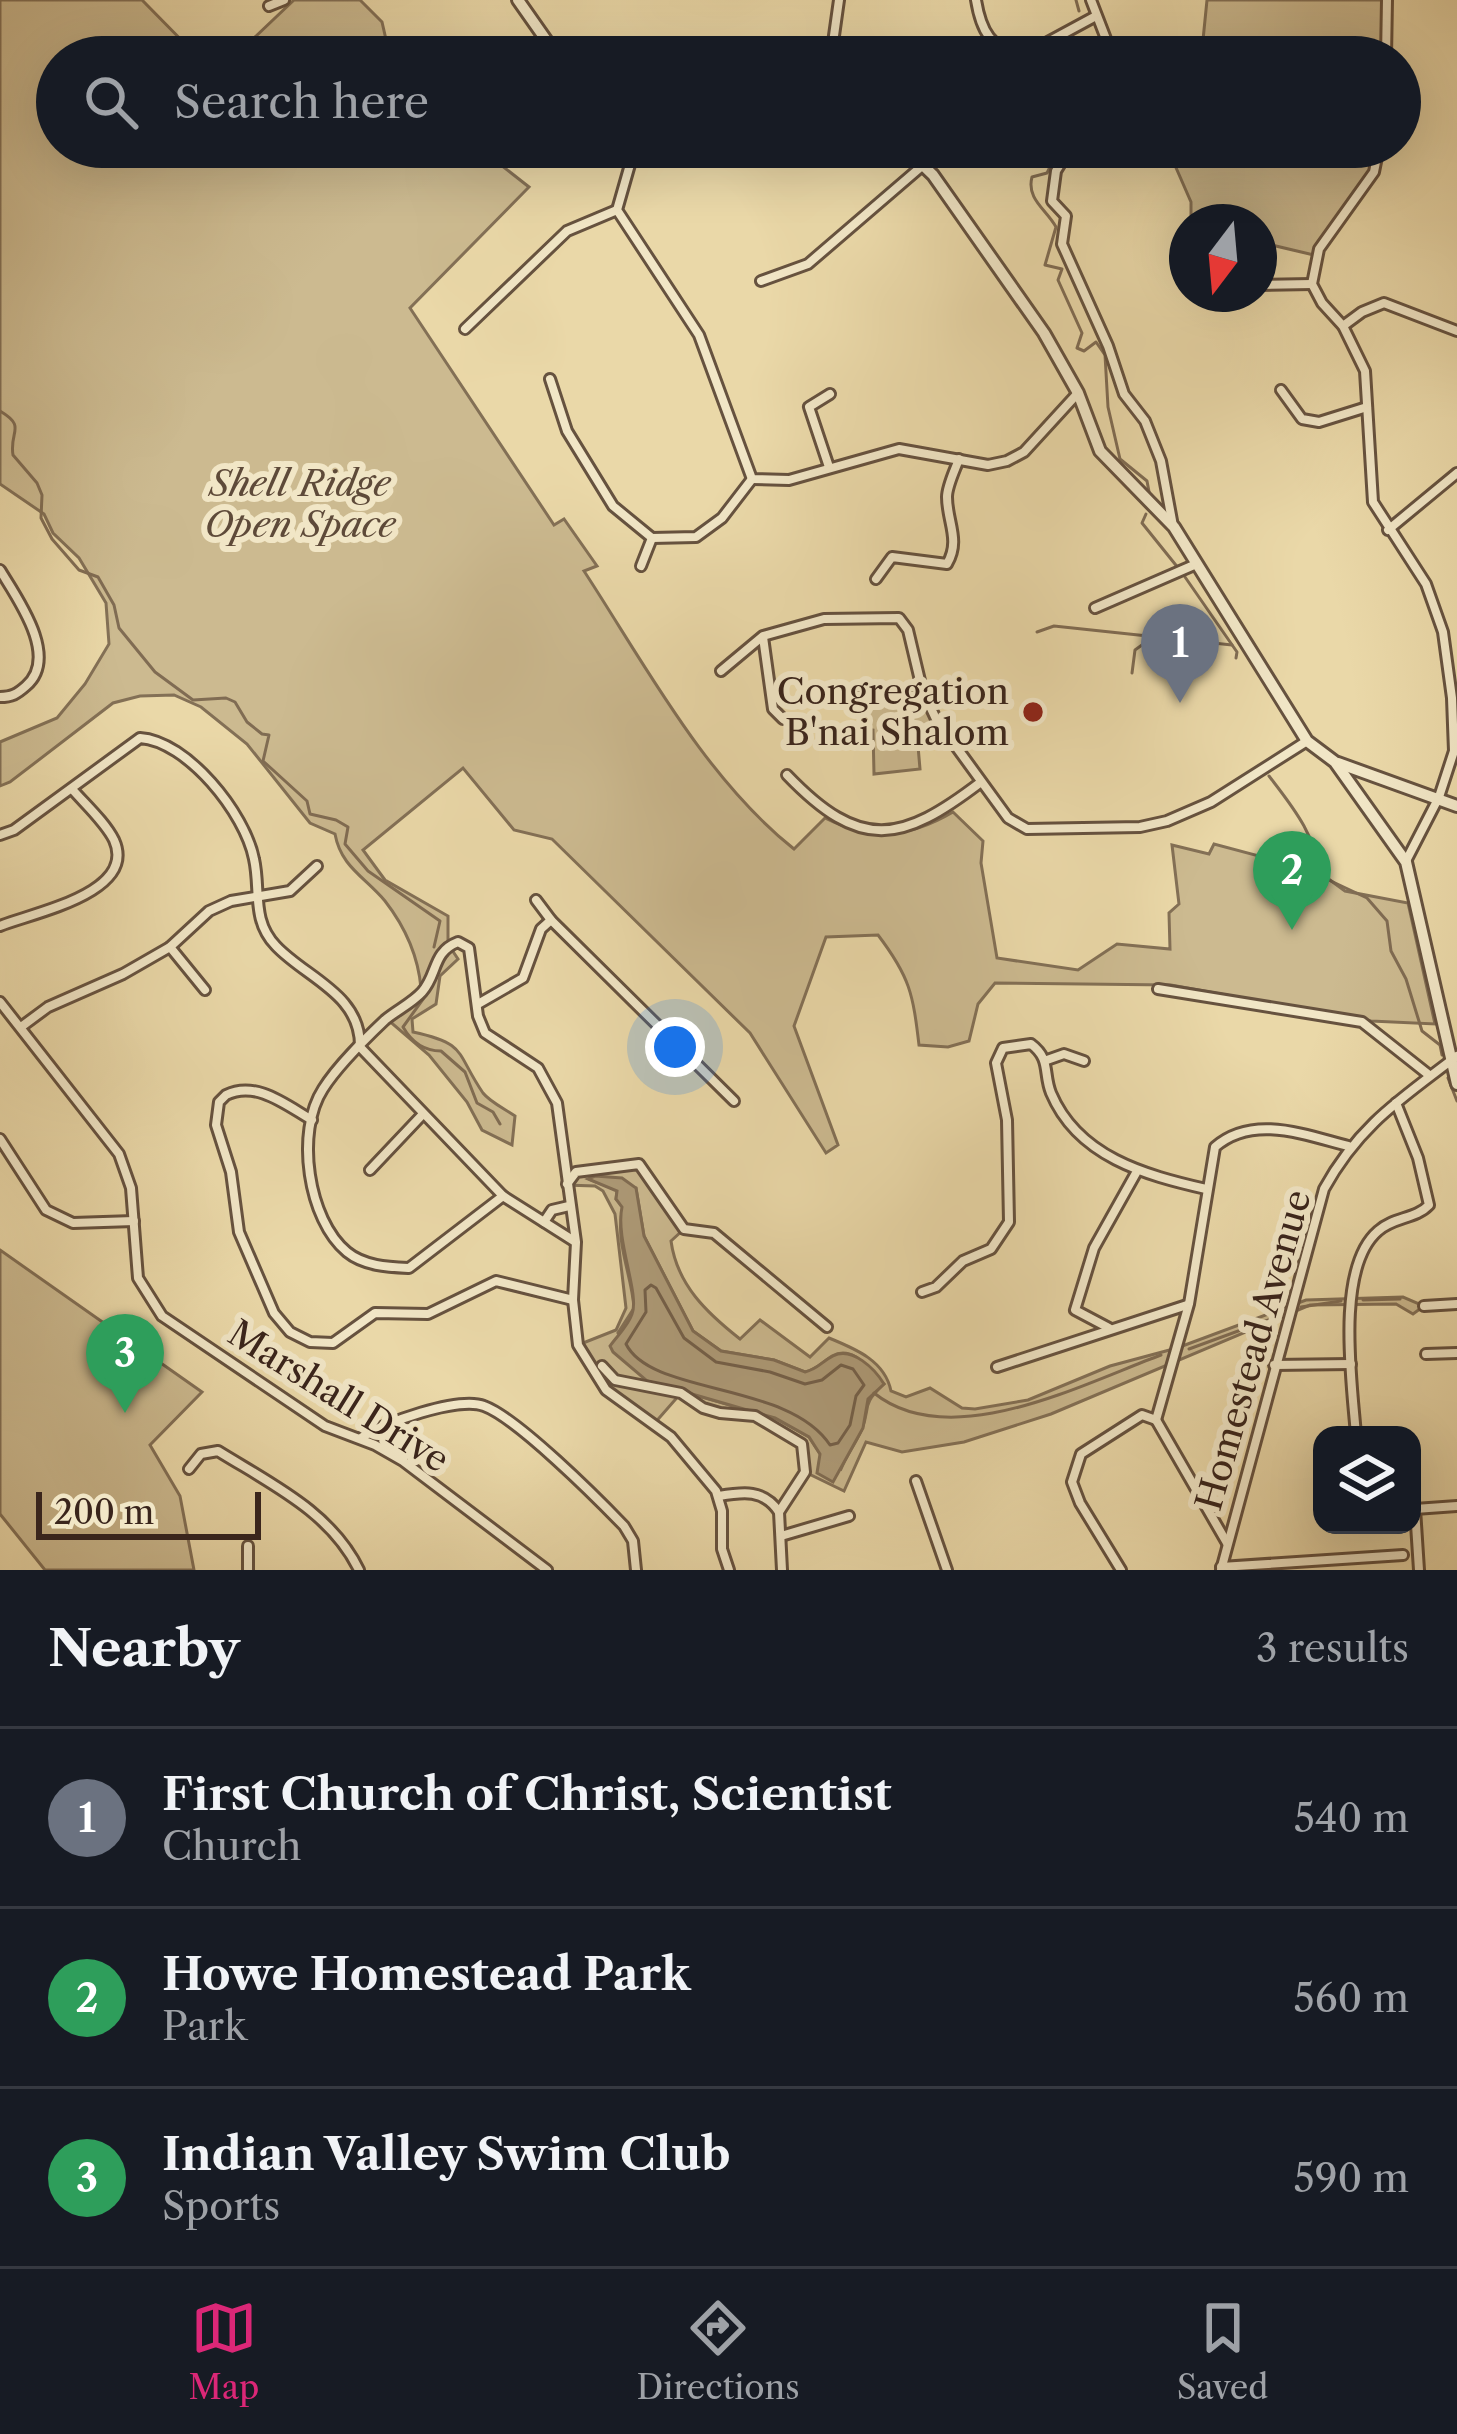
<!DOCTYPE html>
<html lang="en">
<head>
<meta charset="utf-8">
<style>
	:root { --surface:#171b24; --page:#242831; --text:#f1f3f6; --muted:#9ea1a6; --line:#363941; --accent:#db2777 }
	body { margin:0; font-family:"Libre Caslon Text",serif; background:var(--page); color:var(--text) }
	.controls { position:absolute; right:36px; bottom:36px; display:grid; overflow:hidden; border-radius:24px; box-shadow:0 12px 48px #0002 }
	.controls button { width:108px; height:108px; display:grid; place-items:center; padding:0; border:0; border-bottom:3px solid var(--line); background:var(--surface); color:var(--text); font:60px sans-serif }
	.compass { position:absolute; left:1169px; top:204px; width:108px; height:108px; border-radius:50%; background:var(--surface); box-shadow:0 12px 48px #0002; rotate:196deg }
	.scale { position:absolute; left:36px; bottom:30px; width:225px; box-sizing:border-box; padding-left:12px; border:6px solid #3a251c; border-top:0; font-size:33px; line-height:42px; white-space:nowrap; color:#3a251c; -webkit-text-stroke:9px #f1e6c6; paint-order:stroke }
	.you { position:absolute; left:675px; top:1047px; width:42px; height:42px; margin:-30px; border:9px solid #fff; border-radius:50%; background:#1a73e8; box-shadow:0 0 0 18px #1a73e833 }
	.badge { display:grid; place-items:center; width:78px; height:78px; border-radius:50%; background:var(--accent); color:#fff; font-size:39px; font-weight:700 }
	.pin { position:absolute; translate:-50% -99px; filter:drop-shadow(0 3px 6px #0008) }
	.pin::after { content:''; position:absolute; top:63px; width:42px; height:36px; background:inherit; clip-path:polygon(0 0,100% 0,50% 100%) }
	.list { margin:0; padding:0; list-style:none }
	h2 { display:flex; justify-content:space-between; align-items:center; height:156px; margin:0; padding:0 48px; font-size:51px }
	h2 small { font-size:39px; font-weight:400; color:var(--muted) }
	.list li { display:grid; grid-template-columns:78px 1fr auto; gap:36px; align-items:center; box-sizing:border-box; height:180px; padding:0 48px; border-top:3px solid var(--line) }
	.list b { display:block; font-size:45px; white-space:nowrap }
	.list p { margin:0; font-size:39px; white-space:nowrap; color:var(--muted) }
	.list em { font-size:39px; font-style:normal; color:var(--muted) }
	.icon { flex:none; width:66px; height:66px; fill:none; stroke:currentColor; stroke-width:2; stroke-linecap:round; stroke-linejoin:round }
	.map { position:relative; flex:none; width:1457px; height:1570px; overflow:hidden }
	.search { position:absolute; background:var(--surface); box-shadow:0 12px 48px #0002; left:36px; right:36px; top:36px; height:132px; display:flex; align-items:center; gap:30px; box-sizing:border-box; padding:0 42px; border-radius:66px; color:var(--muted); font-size:45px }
	.sheet { height:696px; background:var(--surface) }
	nav { display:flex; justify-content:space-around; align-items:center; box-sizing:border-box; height:168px; border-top:3px solid var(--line); background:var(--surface); font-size:33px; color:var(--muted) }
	nav a { display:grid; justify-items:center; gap:6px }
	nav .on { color:var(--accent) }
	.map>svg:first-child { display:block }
	.green { fill:#ccba90; stroke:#837056; stroke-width:3; fill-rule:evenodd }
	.water { fill:#ae9b78; stroke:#806c53; stroke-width:3 }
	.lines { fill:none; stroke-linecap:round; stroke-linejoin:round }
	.shore { stroke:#74604a; stroke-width:3 }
	.stream { stroke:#806c53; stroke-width:3 }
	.minor-casing { stroke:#66523f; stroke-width:14 }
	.tertiary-casing { stroke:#66523f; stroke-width:16 }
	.minor { stroke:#f1e6c6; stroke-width:8 }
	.tertiary { stroke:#f1e6c6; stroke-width:10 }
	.poi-dot { fill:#8f2418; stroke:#f1e6c6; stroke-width:4.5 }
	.labels { text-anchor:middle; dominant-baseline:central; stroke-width:12; stroke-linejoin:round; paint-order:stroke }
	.park-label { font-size:36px; font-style:italic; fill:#5e4a39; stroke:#f1e6c6 }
	.poi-label { font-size:36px; fill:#3a251c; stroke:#f1e6c6; text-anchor:end }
	.street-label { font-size:36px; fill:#3a251c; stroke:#f1e6c6 }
</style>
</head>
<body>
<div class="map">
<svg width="1457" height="1570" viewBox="0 0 1457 1570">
	<rect width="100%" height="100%" fill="#ead8a8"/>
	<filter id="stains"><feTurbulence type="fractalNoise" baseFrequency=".00167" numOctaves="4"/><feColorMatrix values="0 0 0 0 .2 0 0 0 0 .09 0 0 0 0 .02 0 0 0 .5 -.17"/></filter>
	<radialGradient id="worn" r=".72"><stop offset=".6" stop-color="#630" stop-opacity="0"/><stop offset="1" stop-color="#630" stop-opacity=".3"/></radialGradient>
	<g class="green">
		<path d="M0 0H142L198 57H57V147H478L529 187 410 308 554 525 564 519 597 566 584 571C646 666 705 778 794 849L825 818C871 841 909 838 953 812L983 841 981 863 997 958 1078 970 1117 944 1170 949 1169 913 1179 904 1172 845 1209 854 1214 844 1319 872 1345 891 1408 903 1435 1024 1371 1021 1171 985 995 983 978 1004 969 1041 948 1047 919 1045C913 994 910 977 878 935L826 937 794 1026 838 1145 826 1153 750 1033 552 839 514 830 463 768 363 850 385 880 448 916V944L458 959 440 976 436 1004 412 1019 413 1032C468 1044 455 1052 483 1093 490 1102 505 1109 515 1116L512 1145 482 1130 467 1102 429 1055 388 1020 421 988C418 955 406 928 385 901 365 877 341 867 335 834L310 823 247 744 201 707 174 695 140 696 113 703 10 782 0 786V742L57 718 85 684 109 644 106 603 79 558 53 533 44 514 0 484Z"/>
		<path d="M294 0H360L382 22 390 57H234Z"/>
		<path d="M1207 0H1387L1386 57H1175L1202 50Z"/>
		<path d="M1167 147H1379L1374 173 1318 256 1259 242V222H1191V202Z"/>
		<path d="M854 690 917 693 945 742 918 746 920 769 874 774 873 730 865 729Z"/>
		<path d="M639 1164 684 1229 671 1241C677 1285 707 1313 740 1339L760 1320 810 1357 829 1338C856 1349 885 1361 891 1391L906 1397 930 1388 962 1408 975 1409 1028 1400 1110 1366 1177 1348 1306 1300 1403 1297 1424 1306 1413 1314 1396 1304 1310 1305 1051 1414 964 1442 902 1452 866 1442 844 1491 805 1472 802 1444 755 1416 720 1413 681 1393 653 1425 619 1403 578 1345 616 1330 626 1308 615 1214 603 1191 595 1186 566 1185 576 1172ZM589 1179 636 1188 644 1236 693 1331 721 1351 774 1360 805 1372C818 1369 821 1363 832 1356 854 1344 870 1371 884 1384 859 1407 872 1407 861 1431 855 1444 847 1455 841 1469L820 1454 809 1437 775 1418 660 1385 618 1333 634 1308C632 1275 614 1241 623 1207L616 1199 617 1190Z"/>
		<path d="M0 1250 202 1392 150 1445 180 1496 194 1570H45L0 1514Z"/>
	</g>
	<path class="water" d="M595 1176 622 1178 636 1188 644 1236 693 1331 721 1351 774 1360 805 1372C818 1369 821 1362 833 1356 852 1346 875 1369 884 1384L868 1399 863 1428 833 1482 817 1473 820 1454 809 1437 775 1418 647 1381 613 1352 610 1346C617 1336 628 1326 632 1314 640 1294 615 1239 622 1207L616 1199 617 1191 588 1179Z"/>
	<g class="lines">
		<path class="shore" d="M651 1285 656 1288 684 1338 716 1362 770 1372 805 1384 822 1380 841 1365 853 1369 864 1385 856 1396 850 1425 838 1443 830 1445C788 1381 652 1396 626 1344L646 1312 645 1290Z"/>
		<g class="stream">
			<path d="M1076 0 1079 11"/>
			<path d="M1089 40 1094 57"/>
			<path d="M1049 151 1052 147"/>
			<path d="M1051 165 1047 173 1032 177C1026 199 1047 210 1056 227L1045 265 1062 269 1058 280 1082 333 1077 348 1084 351 1096 342 1105 355 1108 407 1120 459 1147 481 1150 497"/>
			<path d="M0 411C27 427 9 431 13 455L37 483 42 495 41 518 52 539 79 570 98 577 114 605 119 628 155 672 193 700 226 698 235 702 247 722 262 734 269 735 263 761 307 801 310 814 336 820 348 827 345 844 368 871 440 921 434 947"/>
			<path d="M1146 514 1142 523 1179 569"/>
			<path d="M1185 577 1237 652 1236 658"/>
			<path d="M1037 632 1054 626 1232 645"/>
			<path d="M1132 673 1135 650 1153 637"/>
			<path d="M1269 776C1288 801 1321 840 1316 874L1367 898 1387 921 1391 951 1406 979 1422 1031 1440 1045 1442 1055"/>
			<path d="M426 995 403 1027C411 1041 424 1051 441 1051L465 1072 477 1103 493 1112 500 1124"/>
			<path d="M1448 1078 1457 1101"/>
			<path d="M1363 1300 1400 1299"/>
			<path d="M1301 1307 1341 1301"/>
			<path d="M1189 1349 1279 1316"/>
			<path d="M874 1393C950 1454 1082 1384 1161 1355"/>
		</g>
		<defs>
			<g id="minor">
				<path d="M976 0C981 31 991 49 1022 56L1096 16"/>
				<path d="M1091 0 1113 57"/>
				<path d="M269 6 284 0"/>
				<path d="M831 57 839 0"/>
				<path d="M1386 57 1387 0"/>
				<path d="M635 147 617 210 699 335 752 479 789 480 899 449 988 465 1007 461 1024 452 1078 393"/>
				<path d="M1071 147 1056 171 1052 201 1066 216 1062 244 1108 346 1124 394 1145 421 1161 461 1173 526"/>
				<path d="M1379 147 1374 172 1319 249 1312 284 1322 303 1343 326 1365 371 1373 502 1426 584 1443 632 1452 698 1454 751 1439 797 1406 861"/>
				<path d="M761 281 808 264 922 166"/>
				<path d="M1259 285 1312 284"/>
				<path d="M1343 326 1362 312 1384 303 1457 331"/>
				<path d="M465 329 567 231 617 210"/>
				<path d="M550 379 567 431 613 506 652 538 696 537 722 518 752 479"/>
				<path d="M1281 390 1302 419 1319 422 1367 407"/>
				<path d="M829 467 809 407 830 394"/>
				<path d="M1388 530 1457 473"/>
				<path d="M641 566 652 538"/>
				<path d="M0 570C17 598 60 657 26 686 17 694 12 697 0 697"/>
				<path d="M876 579 892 557 947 564C961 540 947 522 947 497 947 486 955 470 959 459"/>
				<path d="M1095 608 1194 565"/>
				<path d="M763 637 773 709 783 719"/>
				<path d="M721 671 763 636 824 619 899 618 908 630 922 689 936 719 1008 818 1027 829 1140 827 1167 821 1211 802 1307 741"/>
				<path d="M787 775C861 852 901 843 981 782"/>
				<path d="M0 835 14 830 140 738C187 741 245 813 254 859 261 890 251 920 276 946 306 978 361 994 360 1047L503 1196 574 1241"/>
				<path d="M536 900 551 920 734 1101"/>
				<path d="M0 926C32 913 138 893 114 840 105 822 85 804 72 789"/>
				<path d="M170 947 205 990"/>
				<path d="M1158 989 1362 1022 1429 1075"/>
				<path d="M0 1002 119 1154 131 1188 138 1278 162 1316 325 1426 375 1445 403 1461 547 1570"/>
				<path d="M478 1004 523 978 541 929 551 920"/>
				<path d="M21 1027 48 1007 123 974 170 947 209 911 231 901 290 891 317 866"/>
				<path d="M1047 1060 1064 1054 1084 1061"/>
				<path d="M312 1120C286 1105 256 1080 226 1095L219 1102 216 1125 231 1172 239 1232 274 1313 290 1332 310 1342 333 1343 375 1313 428 1314 496 1281 573 1300"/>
				<path d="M0 1139 46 1210 73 1223 134 1221"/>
				<path d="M370 1170 423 1114"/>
				<path d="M567 1184 576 1172 639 1164 684 1229 714 1233 827 1327"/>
				<path d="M503 1196 409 1268C388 1267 364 1266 347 1252 308 1220 295 1132 323 1089 338 1065 365 1039 385 1020 397 1010 412 1003 422 992 438 974 432 952 458 942L469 948 478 1016 485 1033 538 1068 557 1103 576 1242 573 1300 578 1345 606 1390 671 1437 716 1491 722 1511V1549L729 1570"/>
				<path d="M544 1222 552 1210 569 1206"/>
				<path d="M922 1292 936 1287 963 1261 991 1249 1009 1222 1007 1120 996 1063 1003 1048 1031 1044C1051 1059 1043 1073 1051 1093 1078 1157 1145 1175 1206 1189"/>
				<path d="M1424 1306 1457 1304"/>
				<path d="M1109 1328 1075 1310 1094 1248 1136 1173"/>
				<path d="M1426 1354 1457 1353"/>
				<path d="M1274 1365 1351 1364"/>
				<path d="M602 1366 615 1380 681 1393 703 1408 720 1413 755 1416 802 1444 805 1472 779 1512"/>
				<path d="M997 1367 1187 1305"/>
				<path d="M1156 1420 1227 1543"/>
				<path d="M1356 1435C1352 1383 1335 1268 1378 1231 1393 1217 1416 1219 1429 1205L1418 1158 1396 1103"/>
				<path d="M361 1438C382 1423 459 1396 484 1406 517 1418 597 1498 624 1526L633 1541 636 1570"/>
				<path d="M189 1469 201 1454 218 1451C271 1484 331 1512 359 1570"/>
				<path d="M916 1481 947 1570"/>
				<path d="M719 1496C743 1492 764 1489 779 1512L782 1570"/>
				<path d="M781 1536 849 1516"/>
				<path d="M1221 1567 1403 1555"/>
				<path d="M248 1570V1546"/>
				<path d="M1121 1570 1080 1503 1072 1482 1081 1454 1142 1415 1156 1420 1189 1304 1215 1147C1253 1114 1305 1135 1348 1146"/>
				<path d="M1221 1570 1324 1189C1359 1125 1401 1099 1457 1056"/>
				<path d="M1419 1570 1415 1509 1457 1506"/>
			</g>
			<g id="tertiary">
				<path d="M518 0 558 57"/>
				<path d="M904 147 933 175 1044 333 1078 393 1100 451 1174 527 1307 741 1335 762 1406 862 1457 1084"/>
				<path d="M1338 763 1457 806"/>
			</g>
		</defs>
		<use href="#minor" class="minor-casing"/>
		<use href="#tertiary" class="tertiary-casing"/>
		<use href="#minor" class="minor"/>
		<use href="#tertiary" class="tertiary"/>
	</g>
	<circle class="poi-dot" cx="1033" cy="712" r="12"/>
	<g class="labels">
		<g class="park-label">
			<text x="300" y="483">Shell Ridge<tspan x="300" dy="41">Open Space</tspan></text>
		</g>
		<g class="poi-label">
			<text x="1009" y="691">Congregation<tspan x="1009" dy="41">B'nai Shalom</tspan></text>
		</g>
		<g class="street-label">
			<text transform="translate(1253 1350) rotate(-74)">Homestead Avenue</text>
			<text transform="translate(339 1396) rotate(32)">Marshall Drive</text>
		</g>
	</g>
	<rect width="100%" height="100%" filter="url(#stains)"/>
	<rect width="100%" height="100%" fill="url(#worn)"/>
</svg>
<div class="controls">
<button><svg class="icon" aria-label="layers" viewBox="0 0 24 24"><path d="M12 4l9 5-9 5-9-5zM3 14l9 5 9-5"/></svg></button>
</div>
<svg class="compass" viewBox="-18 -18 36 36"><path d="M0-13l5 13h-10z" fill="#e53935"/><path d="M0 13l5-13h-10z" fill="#9ea1a6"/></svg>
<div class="scale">200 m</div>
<div class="you"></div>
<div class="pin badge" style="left:1180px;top:703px;background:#6b7280">1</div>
<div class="pin badge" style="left:1292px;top:930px;background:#2e9e5b">2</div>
<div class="pin badge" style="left:125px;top:1413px;background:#2e9e5b">3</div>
<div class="search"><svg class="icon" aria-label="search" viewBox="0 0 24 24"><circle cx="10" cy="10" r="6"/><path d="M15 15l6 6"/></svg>Search here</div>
</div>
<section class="sheet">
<h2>Nearby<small>3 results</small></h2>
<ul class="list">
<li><span class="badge" style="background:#6b7280">1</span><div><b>First Church of Christ, Scientist</b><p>Church</p></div><em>540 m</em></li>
<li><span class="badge" style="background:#2e9e5b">2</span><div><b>Howe Homestead Park</b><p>Park</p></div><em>560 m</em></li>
<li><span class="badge" style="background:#2e9e5b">3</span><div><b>Indian Valley Swim Club</b><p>Sports</p></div><em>590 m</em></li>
</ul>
</section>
<nav>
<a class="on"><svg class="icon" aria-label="map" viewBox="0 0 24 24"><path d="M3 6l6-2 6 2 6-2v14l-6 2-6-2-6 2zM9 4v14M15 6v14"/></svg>Map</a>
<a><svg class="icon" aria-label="directions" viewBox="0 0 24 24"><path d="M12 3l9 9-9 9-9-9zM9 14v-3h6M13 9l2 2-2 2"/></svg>Directions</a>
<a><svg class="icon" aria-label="saved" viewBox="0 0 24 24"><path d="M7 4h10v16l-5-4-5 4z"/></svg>Saved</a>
</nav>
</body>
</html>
